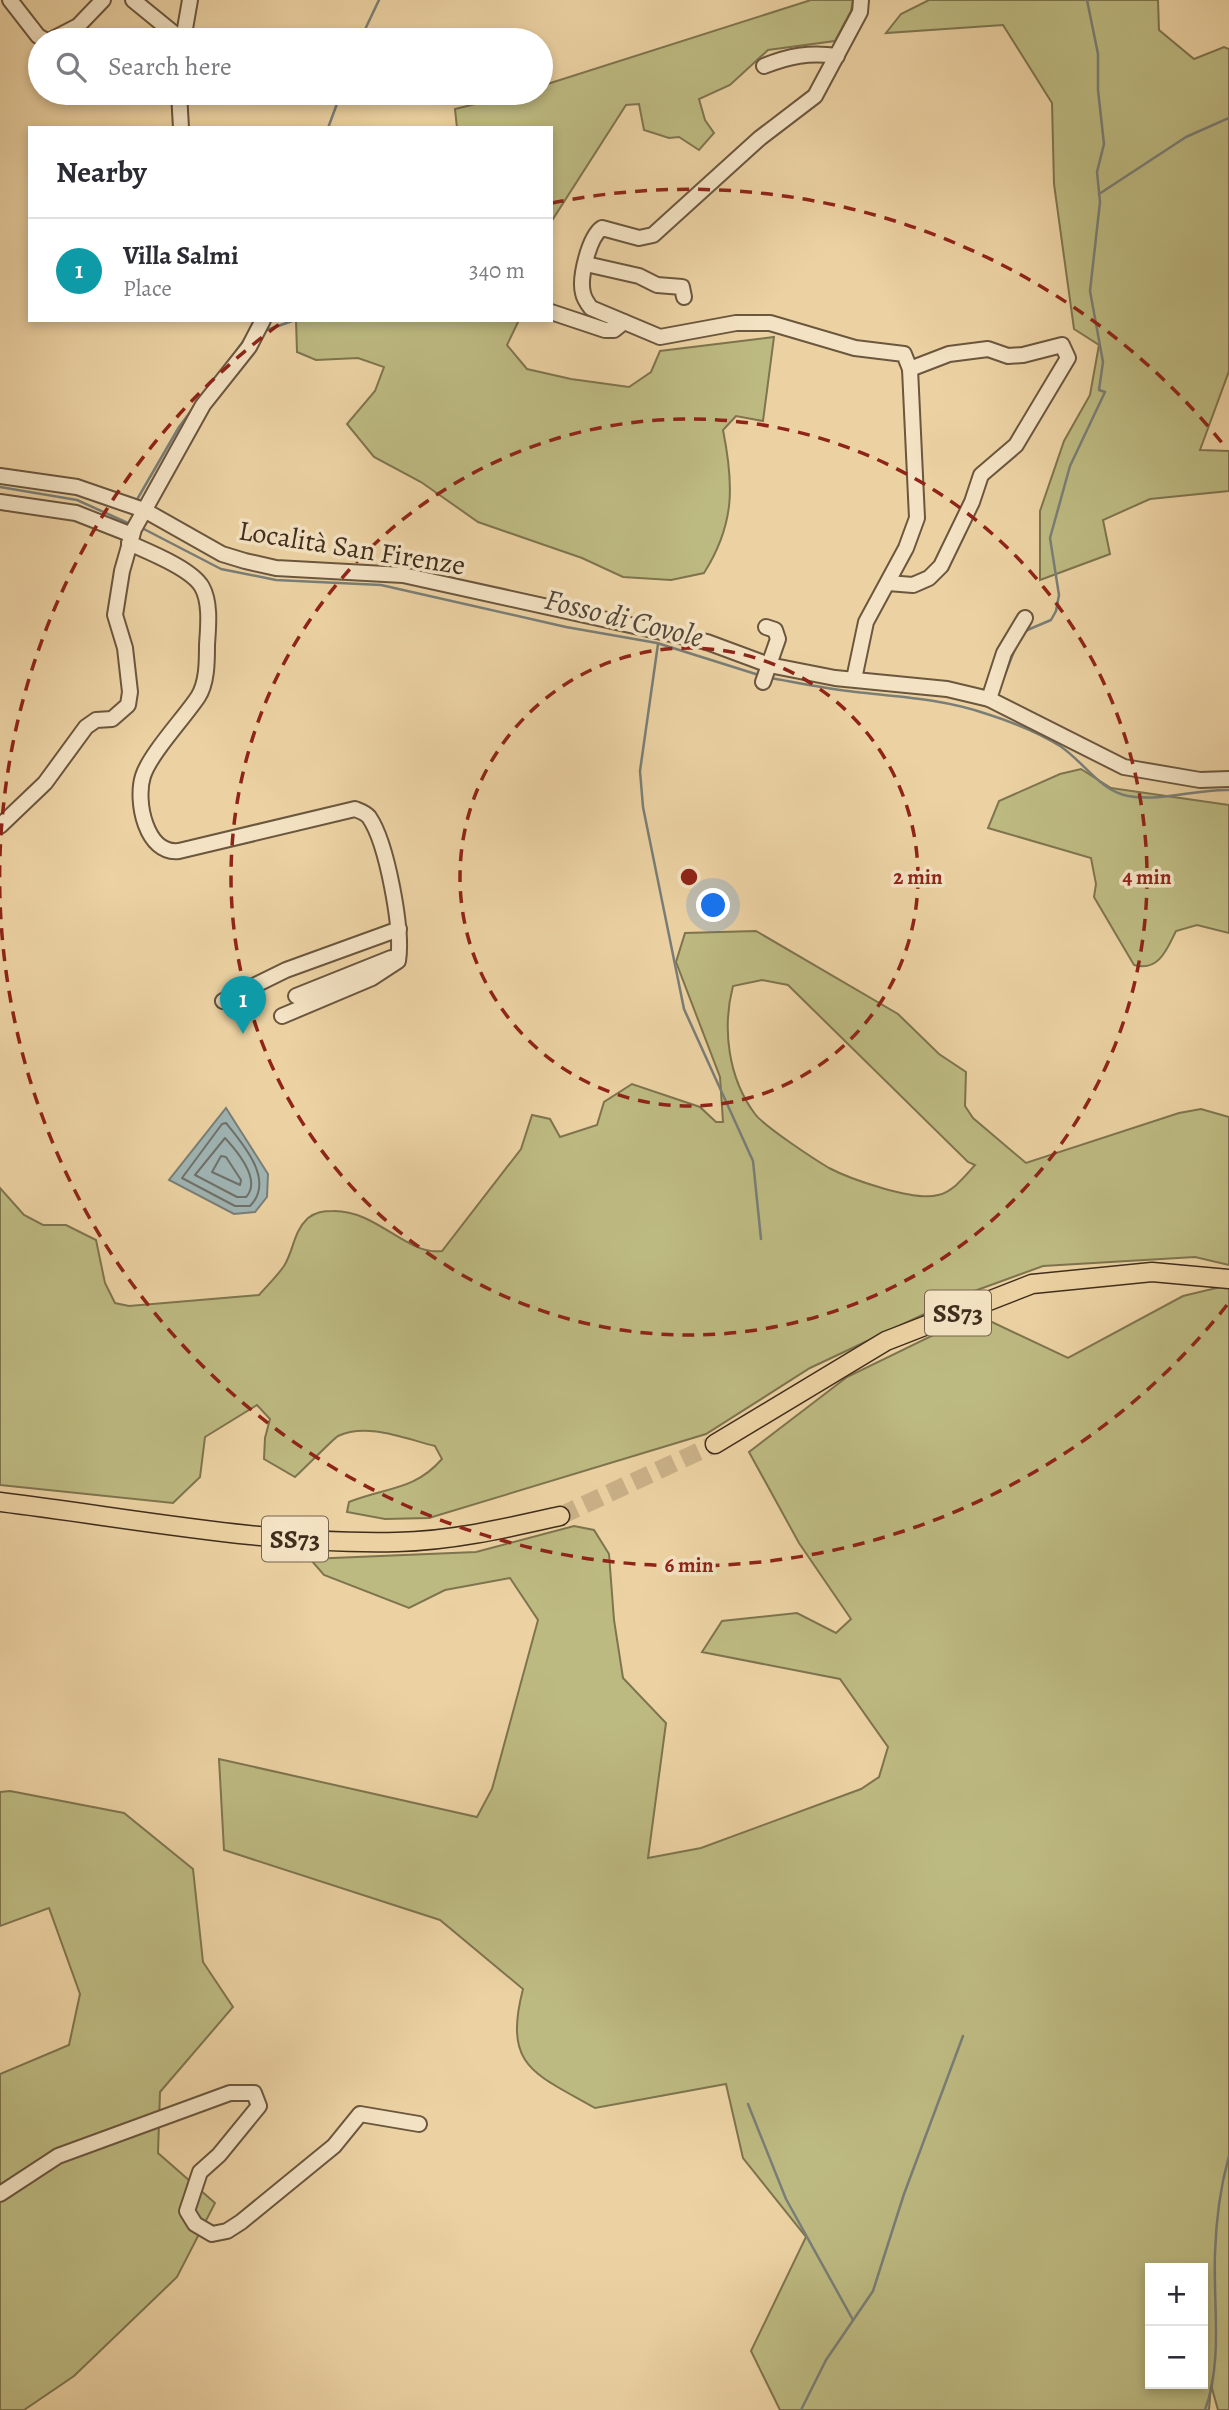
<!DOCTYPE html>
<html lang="en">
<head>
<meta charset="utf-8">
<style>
	:root { --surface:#fff; --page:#f2f2f3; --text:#2b2b33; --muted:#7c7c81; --line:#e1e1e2; --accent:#8f2418 }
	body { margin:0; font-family:Alegreya,serif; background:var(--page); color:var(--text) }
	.controls { position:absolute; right:21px; bottom:21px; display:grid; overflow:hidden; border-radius:0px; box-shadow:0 4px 10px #0003 }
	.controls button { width:63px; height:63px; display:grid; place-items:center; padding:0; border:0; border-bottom:2px solid var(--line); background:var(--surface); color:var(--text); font:35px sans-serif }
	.you { position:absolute; left:714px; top:906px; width:24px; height:24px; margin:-18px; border:5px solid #fff; border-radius:50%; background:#1a73e8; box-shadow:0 0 0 10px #1a73e833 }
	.badge { display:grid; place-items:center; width:46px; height:46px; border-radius:50%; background:var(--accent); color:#fff; font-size:23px; font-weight:700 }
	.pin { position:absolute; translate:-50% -58px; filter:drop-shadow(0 2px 4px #0008) }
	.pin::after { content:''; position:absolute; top:37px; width:24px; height:21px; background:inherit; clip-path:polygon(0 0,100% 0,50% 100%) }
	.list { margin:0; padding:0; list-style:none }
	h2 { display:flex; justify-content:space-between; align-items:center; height:91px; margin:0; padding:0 28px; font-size:30px }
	h2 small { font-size:23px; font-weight:400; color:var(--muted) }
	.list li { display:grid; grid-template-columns:46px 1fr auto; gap:21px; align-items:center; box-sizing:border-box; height:105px; padding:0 28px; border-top:2px solid var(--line) }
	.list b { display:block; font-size:26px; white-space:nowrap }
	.list p { margin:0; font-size:23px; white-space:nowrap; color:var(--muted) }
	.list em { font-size:23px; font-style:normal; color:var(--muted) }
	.icon { flex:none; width:38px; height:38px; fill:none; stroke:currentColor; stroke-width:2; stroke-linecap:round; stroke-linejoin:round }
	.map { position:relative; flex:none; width:1229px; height:2410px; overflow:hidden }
	.search { position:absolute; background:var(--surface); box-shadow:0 4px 10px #0003; left:28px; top:28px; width:525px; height:77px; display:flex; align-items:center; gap:18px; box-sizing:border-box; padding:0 24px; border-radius:38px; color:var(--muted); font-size:26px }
	.panel { position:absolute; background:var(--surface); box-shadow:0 4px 10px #0003; left:28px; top:126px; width:525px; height:196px; border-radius:0px }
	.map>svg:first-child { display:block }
	.green { fill:#bdba81; stroke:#7e744e; stroke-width:2; fill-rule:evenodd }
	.water { fill:#9fb4b3; stroke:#797e77; stroke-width:2 }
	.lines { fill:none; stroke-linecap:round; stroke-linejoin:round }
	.shore { stroke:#707068; stroke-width:2 }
	.stream { stroke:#797e77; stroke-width:2.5 }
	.major-tunnel { stroke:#cab188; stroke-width:18; stroke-dasharray:18 9; stroke-linecap:butt }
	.minor-casing { stroke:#6b563e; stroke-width:18 }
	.major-casing { stroke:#402d1c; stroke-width:21 }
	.minor { stroke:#f3e2c3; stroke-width:14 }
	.major { stroke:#ecd2a3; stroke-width:18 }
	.ring { fill:none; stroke:#8f2418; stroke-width:3.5; stroke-dasharray:12 9 }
	.labels { text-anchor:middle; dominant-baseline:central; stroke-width:7; stroke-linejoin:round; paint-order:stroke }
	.shield { fill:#f3e2c3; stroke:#76634e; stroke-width:2 }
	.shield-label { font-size:26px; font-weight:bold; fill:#402d1c }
	.street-label { font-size:28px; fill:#402d1c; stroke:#f3e2c3 }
	.water-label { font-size:30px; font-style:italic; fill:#53483a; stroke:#f3e2c3 }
	.centre { fill:#8f2418; stroke:#f3e2c3; stroke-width:3.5 }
	.ring-label { font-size:21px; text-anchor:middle; font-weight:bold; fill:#8f2418; stroke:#f3e2c3; stroke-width:7; stroke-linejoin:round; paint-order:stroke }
</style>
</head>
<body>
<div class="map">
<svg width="1229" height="2410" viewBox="0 0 1229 2410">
	<rect width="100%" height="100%" fill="#ecd2a3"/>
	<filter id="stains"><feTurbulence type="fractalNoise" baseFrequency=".00286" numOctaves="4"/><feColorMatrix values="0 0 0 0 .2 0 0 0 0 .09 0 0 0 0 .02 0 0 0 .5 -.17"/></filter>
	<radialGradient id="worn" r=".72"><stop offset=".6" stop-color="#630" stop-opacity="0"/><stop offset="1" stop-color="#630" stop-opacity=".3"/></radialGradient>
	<g class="green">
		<path d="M811 0H853L851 11 835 41 768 50 730 85 699 99 705 120 714 133 699 150 679 137 669 138 644 130 639 104 626 105 551 222V128H457L455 109 520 93H541V86Z"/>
		<path d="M929 0H1158L1159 30 1194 59 1224 47 1229 49V371L1200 450 1229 451V491L1150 499 1103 520 1110 554 1040 580V511L1064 441 1090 395 1099 345 1074 329 1054 184 1052 103 1003 25 886 33 901 14Z"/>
		<path d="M296 320H519L507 345 527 369 571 379 629 387 651 372 660 351 774 337 763 421 736 416 723 430C734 485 735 524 704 573L671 580 623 577 582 558 478 522 421 482 374 457 347 424 375 391 384 367 358 358 316 360 297 352Z"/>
		<path d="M1081 769 1111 788 1229 805V933L1197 925 1176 931C1167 949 1159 972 1134 965L1094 897 1096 884 1091 858 988 828 999 801 1060 774Z"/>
		<path d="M756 931 898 1014 939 1054 966 1072 965 1106 973 1118 1026 1163 1179 1113 1201 1109 1229 1117V1265L1195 1257 1043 1266 969 1293 810 1368 706 1434 429 1518 385 1519 347 1512 349 1502C386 1487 414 1491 442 1459L435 1446C406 1439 367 1422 338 1436 334 1438 303 1470 295 1477L264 1459 265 1438 270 1419 257 1405 205 1437 200 1477 173 1503 0 1485V1188L24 1215 43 1225H66L96 1240 105 1283 115 1303 129 1306 259 1295C267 1286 277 1276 284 1266 294 1250 293 1232 308 1218 316 1212 323 1211 333 1211 377 1210 407 1256 442 1251L521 1149 532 1115 550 1119 560 1137 597 1125 604 1102 632 1084 700 1107 716 1122H723L720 1077 676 962 685 933ZM762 980 788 985 968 1162 975 1165C965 1176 953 1192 938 1195 915 1202 850 1179 829 1168 814 1159 765 1127 755 1114 728 1078 722 1028 733 986Z"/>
		<path d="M1229 1285V2410H1218L1211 2385 1209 2410H780L751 2351 806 2237 743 2158 726 2084 595 2108C534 2073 503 2067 523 1989L440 1920 224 1850 219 1759 477 1817 492 1789 538 1620 510 1578 445 1590 409 1608 324 1575 310 1559 476 1552 574 1526 594 1530 609 1554 614 1620 623 1678 666 1723 648 1858 701 1848 861 1789 879 1777 888 1747 840 1679 702 1652 722 1621 797 1613 836 1633 851 1619 799 1543 749 1452 847 1377 960 1322H992L1068 1358 1183 1296ZM1150 2268H1203V2384H1150Z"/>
		<path d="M10 1791 124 1813 193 1869 203 1962 233 2007 160 2092 158 2153 215 2203 177 2277 74 2376 24 2410H0V2074L69 2045 80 1994 49 1908 0 1926V1792Z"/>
	</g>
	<path class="water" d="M226 1108 268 1174 267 1197 255 1212 234 1214 169 1180Z"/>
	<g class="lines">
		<g class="shore">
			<path d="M226 1123C244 1145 275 1181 250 1206H235L182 1178 222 1124Z"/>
			<path d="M225 1138C237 1151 262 1180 246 1197H237L195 1175Z"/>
			<path d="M221 1156 226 1157 241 1180 240 1185 212 1172Z"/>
		</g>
		<g class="stream">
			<path d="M360 40 379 0"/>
			<path d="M328 128 341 93"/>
			<path d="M1099 194 1186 137 1229 118"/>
			<path d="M264 331 295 320"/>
			<path d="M0 487 77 500 130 524"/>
			<path d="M135 503 179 427 248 335"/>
			<path d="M140 527 221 569 276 580 381 585 566 627 657 643 762 676"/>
			<path d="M1025 631 1051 620 1056 611 1059 595 1050 538 1070 466 1105 392 1099 390 1103 362 1090 291 1100 202 1097 172 1104 144 1098 90V54L1087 0"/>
			<path d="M658 644 640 771 643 807 684 1009 753 1161 761 1239"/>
			<path d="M771 678C799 683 828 689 856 692 901 697 944 699 987 714 1012 722 1038 732 1060 746 1083 761 1100 791 1128 796 1162 802 1195 789 1229 790"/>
			<path d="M1002 682 1016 646"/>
			<path d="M748 2104 786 2199 853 2320"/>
			<path d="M801 2410 826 2360 873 2291 904 2194 963 2036"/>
			<path d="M1205 2410C1223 2361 1213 2304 1215 2253 1216 2221 1220 2188 1229 2156"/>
		</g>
		<path class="major-tunnel" d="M560 1516 715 1444"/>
		<defs>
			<g id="minor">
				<path d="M10 0 38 36 45 40"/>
				<path d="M133 0 182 40"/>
				<path d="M51 40 78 26 103 0"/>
				<path d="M183 40 190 0"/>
				<path d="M764 66C789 56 809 52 837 56"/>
				<path d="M179 93 181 128"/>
				<path d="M586 264 639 276 657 285 682 287 684 297"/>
				<path d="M551 312 605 330H614L624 322"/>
				<path d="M0 476 77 487 106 497 144 510 222 554 245 561 276 568 403 575 707 642 769 665 835 678 947 689 989 699 1124 767 1200 780 1229 779"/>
				<path d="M0 502 76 513 132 535"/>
				<path d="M129 543C149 552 192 569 202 587 211 603 208 628 207 645 207 662 207 683 198 697 184 718 150 754 143 776 135 801 146 855 179 851L355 809C360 811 366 813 369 817 387 843 403 930 398 961L372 978 282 1016"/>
				<path d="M888 583 913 585 929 578 941 566 972 502 981 475 1016 445 1068 358 1062 345 1023 355 1008 356 988 349 949 354 910 369"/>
				<path d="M854 679 866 622 906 548 917 518 910 369 904 354 855 348 770 323H736L660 337 591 308C588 304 584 299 583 293 579 278 589 237 602 228L639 238 653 235 760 138 815 96 860 12 861 0"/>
				<path d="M763 682 778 639 775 630 766 627"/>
				<path d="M989 699 1004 653 1025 618"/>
				<path d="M0 826 45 783 86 727 96 720 112 719 128 705 130 692 125 648 115 615 122 571 134 529 203 405 249 347 263 320"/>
				<path d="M296 996 391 958"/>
				<path d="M223 1001 286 970 399 929"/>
				<path d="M0 2194 58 2156 230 2093H254L259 2106 219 2155 200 2172 187 2211 195 2224 212 2234 227 2231 241 2222 334 2146 360 2114 419 2124"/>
			</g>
			<g id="major">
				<path d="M715 1444 886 1341 1032 1284 1152 1272 1229 1279"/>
				<path d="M0 1502C131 1518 265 1545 397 1542 452 1541 507 1528 560 1516"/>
			</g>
		</defs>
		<use href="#minor" class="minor-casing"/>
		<use href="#major" class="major-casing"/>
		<use href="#minor" class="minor"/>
		<use href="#major" class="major"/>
	</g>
	<g class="ring">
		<circle cx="689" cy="877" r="229"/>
		<circle cx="689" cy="877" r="458"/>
		<path d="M1227 1305A688 688 0 1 1 285 320M552 203A688 688 0 0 1 1227 449"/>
	</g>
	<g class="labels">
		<g class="shield">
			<rect x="925" y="1290.5" width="66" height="45" rx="5"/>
			<rect x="262" y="1516.5" width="66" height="45" rx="5"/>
		</g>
		<g class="shield-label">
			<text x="958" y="1313">SS73</text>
			<text x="295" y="1539">SS73</text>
		</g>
		<g class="street-label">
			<text transform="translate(352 548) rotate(9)">Località San Firenze</text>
		</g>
		<g class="water-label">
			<text transform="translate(624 618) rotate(14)">Fosso di Covole</text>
		</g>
	</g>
	<circle cx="689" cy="877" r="10" class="centre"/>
	<g class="ring-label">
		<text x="918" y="884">2 min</text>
		<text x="1147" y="884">4 min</text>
		<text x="689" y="1572">6 min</text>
	</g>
	<rect width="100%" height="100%" filter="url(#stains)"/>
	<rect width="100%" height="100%" fill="url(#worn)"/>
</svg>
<div class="controls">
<button>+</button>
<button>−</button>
</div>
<div class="you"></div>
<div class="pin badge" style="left:243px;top:1034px;background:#0f9aa8">1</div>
<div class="search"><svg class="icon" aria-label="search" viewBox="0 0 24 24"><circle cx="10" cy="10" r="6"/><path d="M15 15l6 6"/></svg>Search here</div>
<section class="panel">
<h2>Nearby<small></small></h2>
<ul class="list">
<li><span class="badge" style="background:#0f9aa8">1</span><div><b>Villa Salmi</b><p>Place</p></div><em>340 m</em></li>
</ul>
</section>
</div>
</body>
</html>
